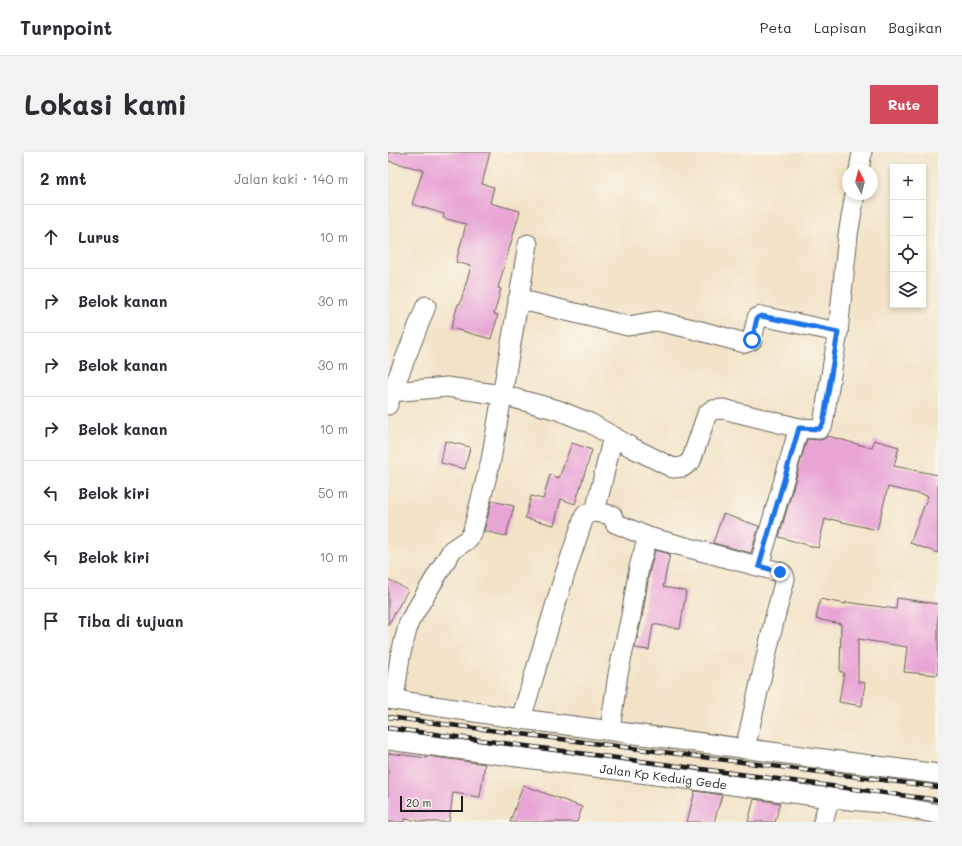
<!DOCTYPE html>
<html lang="id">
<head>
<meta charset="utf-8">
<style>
	:root { --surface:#fff; --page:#f2f2f3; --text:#2b2b33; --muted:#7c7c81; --line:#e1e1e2; --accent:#d1495b }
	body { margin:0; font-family:Mali,sans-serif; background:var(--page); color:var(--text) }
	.controls { position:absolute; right:12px; top:12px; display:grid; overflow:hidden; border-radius:0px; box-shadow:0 2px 6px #0003 }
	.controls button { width:36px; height:36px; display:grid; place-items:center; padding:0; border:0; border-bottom:1px solid var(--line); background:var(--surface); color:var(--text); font:20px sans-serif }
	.compass { position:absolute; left:454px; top:12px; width:36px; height:36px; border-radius:50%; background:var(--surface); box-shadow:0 2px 6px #0003; rotate:353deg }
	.scale { position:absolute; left:12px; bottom:10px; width:63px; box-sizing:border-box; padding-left:4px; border:2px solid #1c1c1c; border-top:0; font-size:11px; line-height:14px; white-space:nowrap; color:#1c1c1c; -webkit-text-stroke:3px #fbf7ec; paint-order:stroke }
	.stop { position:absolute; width:12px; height:12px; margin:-9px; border:3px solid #1a73e8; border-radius:50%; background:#fff }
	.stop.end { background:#1a73e8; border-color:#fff; box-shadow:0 1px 4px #0008 }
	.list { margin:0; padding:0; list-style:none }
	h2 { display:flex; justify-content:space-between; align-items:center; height:52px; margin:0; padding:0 16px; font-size:17px }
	h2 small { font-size:13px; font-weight:400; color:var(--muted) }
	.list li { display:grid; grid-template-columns:26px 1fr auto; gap:12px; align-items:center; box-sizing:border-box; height:64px; padding:0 16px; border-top:1px solid var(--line) }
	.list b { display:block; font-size:15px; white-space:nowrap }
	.list em { font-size:13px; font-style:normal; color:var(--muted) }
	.icon { flex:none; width:22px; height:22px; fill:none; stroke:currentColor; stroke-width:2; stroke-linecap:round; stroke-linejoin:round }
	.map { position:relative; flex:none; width:550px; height:670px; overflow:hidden; border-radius:0px }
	header { display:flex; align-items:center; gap:24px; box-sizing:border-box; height:56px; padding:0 20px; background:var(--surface); border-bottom:1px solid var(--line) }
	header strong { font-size:19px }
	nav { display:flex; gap:22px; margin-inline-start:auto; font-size:14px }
	.intro { display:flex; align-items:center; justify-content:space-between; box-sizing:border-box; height:96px; padding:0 24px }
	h1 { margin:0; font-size:28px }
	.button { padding:10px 18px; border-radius:0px; background:var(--accent); color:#fff; font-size:14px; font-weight:700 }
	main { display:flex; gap:24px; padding:0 24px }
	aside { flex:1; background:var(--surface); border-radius:0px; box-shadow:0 2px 6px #0003 }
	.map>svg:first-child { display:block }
	.building { fill:#e8a4d5 }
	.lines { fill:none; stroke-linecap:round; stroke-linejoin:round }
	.minor-casing { stroke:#676258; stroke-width:21 }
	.minor { stroke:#fff; stroke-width:19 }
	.rail-casing { stroke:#1c1c1c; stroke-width:4.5 }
	.rail { stroke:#fbf7ec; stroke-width:3; stroke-dasharray:9; stroke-linecap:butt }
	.route { stroke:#1a73e8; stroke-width:5 }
	.labels { text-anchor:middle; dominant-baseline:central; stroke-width:3; stroke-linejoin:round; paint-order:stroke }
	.street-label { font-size:12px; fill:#1c1c1c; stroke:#fbf7ec }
</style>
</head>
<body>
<header>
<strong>Turnpoint</strong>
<nav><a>Peta</a><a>Lapisan</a><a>Bagikan</a></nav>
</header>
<div class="intro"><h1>Lokasi kami</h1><a class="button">Rute</a></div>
<main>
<aside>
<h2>2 mnt<small>Jalan kaki · 140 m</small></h2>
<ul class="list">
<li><svg class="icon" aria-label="ahead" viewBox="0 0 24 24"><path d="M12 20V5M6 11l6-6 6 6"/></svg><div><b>Lurus</b></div><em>10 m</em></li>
<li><svg class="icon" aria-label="right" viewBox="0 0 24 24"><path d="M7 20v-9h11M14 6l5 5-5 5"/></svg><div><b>Belok kanan</b></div><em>30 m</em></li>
<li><svg class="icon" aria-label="right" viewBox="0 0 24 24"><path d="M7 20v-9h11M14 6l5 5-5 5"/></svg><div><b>Belok kanan</b></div><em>30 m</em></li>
<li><svg class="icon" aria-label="right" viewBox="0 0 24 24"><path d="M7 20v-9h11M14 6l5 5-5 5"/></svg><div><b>Belok kanan</b></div><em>10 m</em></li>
<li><svg class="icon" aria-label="left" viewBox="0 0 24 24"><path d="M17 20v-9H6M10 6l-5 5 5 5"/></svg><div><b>Belok kiri</b></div><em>50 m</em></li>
<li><svg class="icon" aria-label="left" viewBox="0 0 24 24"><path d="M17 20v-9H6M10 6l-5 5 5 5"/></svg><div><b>Belok kiri</b></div><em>10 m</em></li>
<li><svg class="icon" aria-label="arrive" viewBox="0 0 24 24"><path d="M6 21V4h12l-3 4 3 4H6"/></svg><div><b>Tiba di tujuan</b></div></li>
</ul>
</aside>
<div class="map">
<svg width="550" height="670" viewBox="0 0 550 670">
	<rect width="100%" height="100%" fill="#fbf7ec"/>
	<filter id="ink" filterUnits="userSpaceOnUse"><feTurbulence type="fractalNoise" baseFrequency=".025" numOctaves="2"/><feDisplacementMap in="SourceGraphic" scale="8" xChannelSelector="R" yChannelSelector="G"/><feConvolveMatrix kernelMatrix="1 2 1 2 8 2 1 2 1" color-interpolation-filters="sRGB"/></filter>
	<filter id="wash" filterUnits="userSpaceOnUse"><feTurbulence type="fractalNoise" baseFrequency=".012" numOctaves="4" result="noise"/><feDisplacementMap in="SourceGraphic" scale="16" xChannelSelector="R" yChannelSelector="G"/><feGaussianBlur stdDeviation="0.9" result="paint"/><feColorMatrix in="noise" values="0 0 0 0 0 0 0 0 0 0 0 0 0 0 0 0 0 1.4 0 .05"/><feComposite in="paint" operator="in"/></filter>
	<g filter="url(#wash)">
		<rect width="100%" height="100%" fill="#f2e3c7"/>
		<g id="blocks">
			<g class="building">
				<path d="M0 0H102L94 32 106 35 102 51 132 59 110 136 113 137 106 162 110 163 103 187 63 176 70 152H72L83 114 68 110 78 72 55 66 56 62 24 52 35 18 0 9Z"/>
				<path d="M440 284 484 296 486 288 511 295 506 314 550 323V401L522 391 540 344 500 335 489 378 442 367V369L437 367 430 396 391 385 419 287 431 288 436 287Z"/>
				<path d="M57 289 82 295 77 317 53 311Z"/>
				<path d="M184 291 204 298 187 352 173 347 166 373 137 366 143 344 155 347 162 323 171 326Z"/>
				<path d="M104 349 126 354 118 384 96 379Z"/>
				<path d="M335 362 371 374 363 401 325 391Z"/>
				<path d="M267 398 282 402 275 435 298 439 292 477 265 472 261 498 247 496 254 466 262 417Z"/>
				<path d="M0 427 20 438 0 473Z"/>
				<path d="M509 446 550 452V523L516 520 519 495 470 487V530L477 531 474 554 451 550 456 520H452L453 472 428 467 432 447 458 452V450L508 457Z"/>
				<path d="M0 601 39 606V604L97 612 92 645 65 641 61 670H37L17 667V670H0Z"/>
				<path d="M135 633 194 655 189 670H122Z"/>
				<path d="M307 639 334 643 326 670H299Z"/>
				<path d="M366 647 392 651 387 670H360Z"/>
			</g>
		</g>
	</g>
	<g filter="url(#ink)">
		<use href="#blocks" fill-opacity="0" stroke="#676258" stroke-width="1"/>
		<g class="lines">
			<defs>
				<g id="minor">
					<path d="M471 18 474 0"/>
					<path d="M130 147 240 174 269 169 305 177 357 191 364 188 369 166 373 164 450 180"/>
					<path d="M0 239 4 240 59 235 114 243 170 258 202 271 243 295 285 316 295 315 303 309 319 262 324 258 335 257 411 276 431 277 435 272 450 180 460 83 467 42"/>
					<path d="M0 253 4 240 38 154"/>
					<path d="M206 360 224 363 227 371 260 385 392 420 396 423 397 427 387 465 357 597"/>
					<path d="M371 414 411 276"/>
					<path d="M0 547 133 567 550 622"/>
					<path d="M6 547 12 505 21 470 64 398 79 388 84 382 103 308 140 92"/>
					<path d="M133 567 175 428 196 365 198 362 206 360 208 356 225 284"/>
					<path d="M222 578 230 522 243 464 251 415 260 385"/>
					<path id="s1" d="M0 588 442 646 493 651 550 662"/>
					<path d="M435 670 442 646"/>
				</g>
			</defs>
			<use href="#minor" class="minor-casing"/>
			<use href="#minor" class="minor"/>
			<defs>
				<g id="rail">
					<path d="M0 565 550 635"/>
					<path d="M0 576 550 648"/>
				</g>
			</defs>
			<use href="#rail" class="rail-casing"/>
			<use href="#rail" class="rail"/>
		</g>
	</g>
	<g class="lines" filter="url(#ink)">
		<path class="route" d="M364 188 369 166 373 164 450 180 435 272 431 277 411 276 371 414 392 420"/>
	</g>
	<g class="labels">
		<g class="street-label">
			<text stroke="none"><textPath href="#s1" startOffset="278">Jalan Kp Keduig Gede</textPath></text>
		</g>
	</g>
</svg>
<div class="controls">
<button>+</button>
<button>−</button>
<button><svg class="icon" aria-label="locate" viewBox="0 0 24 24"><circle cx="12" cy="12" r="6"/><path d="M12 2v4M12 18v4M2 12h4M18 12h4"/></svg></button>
<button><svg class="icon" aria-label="layers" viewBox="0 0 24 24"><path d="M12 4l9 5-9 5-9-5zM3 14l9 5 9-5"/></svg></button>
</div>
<svg class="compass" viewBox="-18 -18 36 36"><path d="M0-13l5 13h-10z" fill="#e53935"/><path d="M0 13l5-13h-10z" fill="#7c7c81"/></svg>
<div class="scale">20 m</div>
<div class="stop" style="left:364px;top:188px"></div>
<div class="stop end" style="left:392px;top:420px"></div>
</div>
</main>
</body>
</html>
